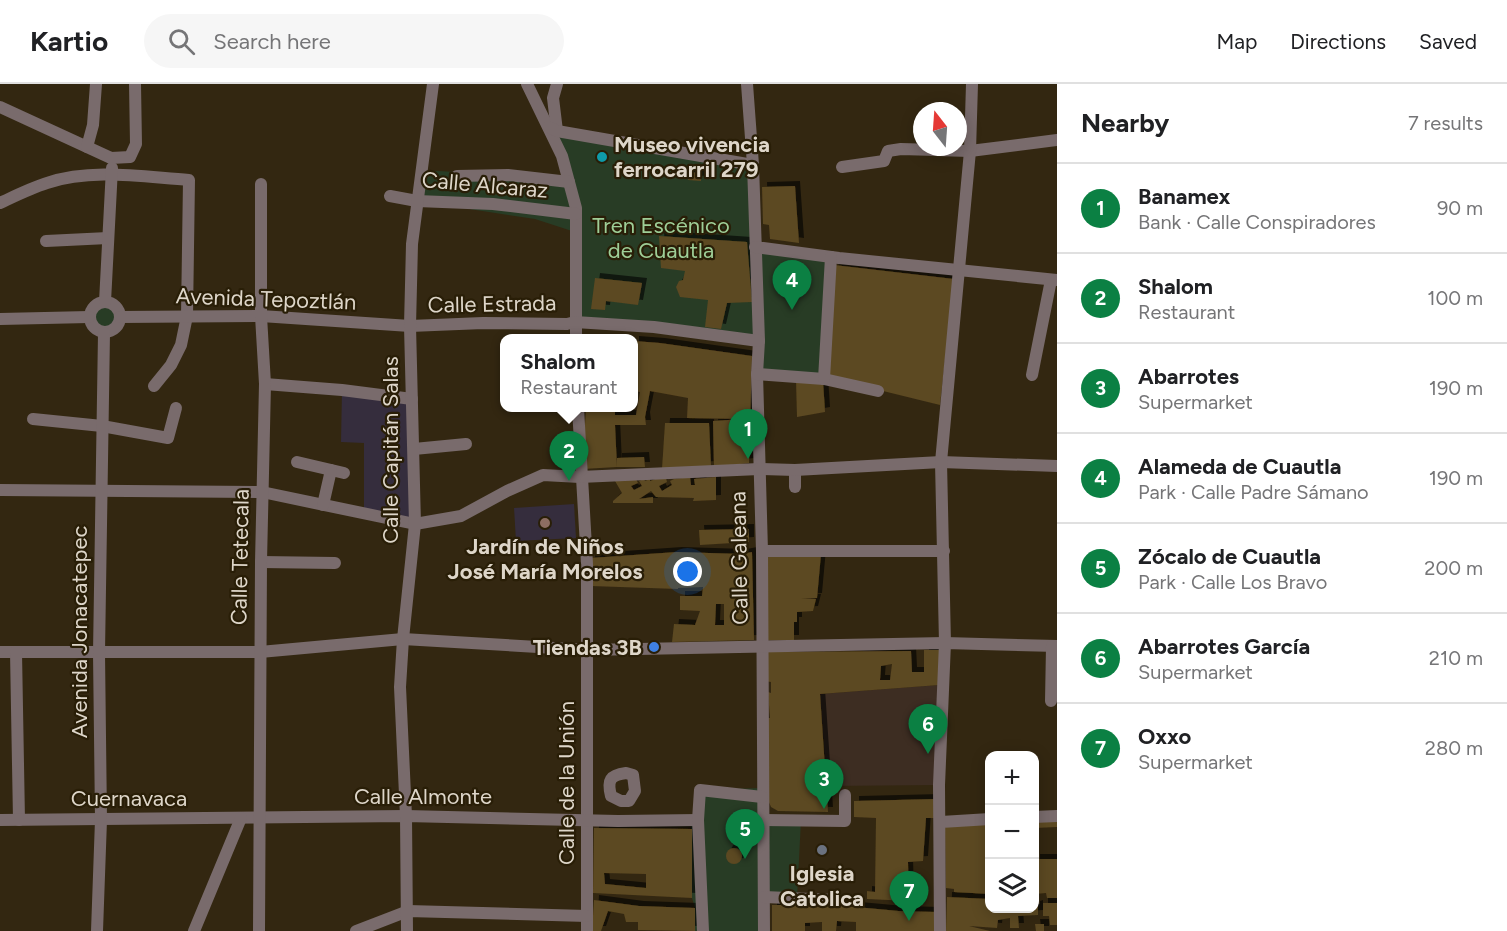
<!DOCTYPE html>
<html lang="en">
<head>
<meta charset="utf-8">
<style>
	:root { --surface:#fff; --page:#f6f6f6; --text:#202124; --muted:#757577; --line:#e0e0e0; --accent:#0b8043 }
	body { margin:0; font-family:Figtree,sans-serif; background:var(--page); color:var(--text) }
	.controls { position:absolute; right:18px; bottom:18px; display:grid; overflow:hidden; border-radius:12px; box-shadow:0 3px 15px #0003 }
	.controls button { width:54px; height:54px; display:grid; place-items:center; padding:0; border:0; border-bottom:2px solid var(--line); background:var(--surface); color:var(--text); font:30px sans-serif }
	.compass { position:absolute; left:913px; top:18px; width:54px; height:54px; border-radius:50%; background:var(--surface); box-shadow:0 3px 15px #0003; rotate:343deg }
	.you { position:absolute; left:688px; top:488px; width:21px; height:21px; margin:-15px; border:4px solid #fff; border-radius:50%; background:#1a73e8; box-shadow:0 0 0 9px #1a73e833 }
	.badge { display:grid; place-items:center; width:39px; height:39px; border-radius:50%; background:var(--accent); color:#fff; font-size:20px; font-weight:700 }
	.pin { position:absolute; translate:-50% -50px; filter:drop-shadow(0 2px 3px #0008) }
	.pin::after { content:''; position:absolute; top:32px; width:21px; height:18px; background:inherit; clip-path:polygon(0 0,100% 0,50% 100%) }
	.popup { position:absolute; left:500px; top:250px; width:138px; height:78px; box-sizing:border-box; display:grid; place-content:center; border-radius:12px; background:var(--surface); filter:drop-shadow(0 2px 4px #0005); font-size:20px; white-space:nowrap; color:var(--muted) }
	.popup b { font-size:22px; color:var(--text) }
	.popup::after { content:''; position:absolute; left:50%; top:100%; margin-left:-12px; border:12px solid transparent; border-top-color:var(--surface) }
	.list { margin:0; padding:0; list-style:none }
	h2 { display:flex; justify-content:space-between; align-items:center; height:78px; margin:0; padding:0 24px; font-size:26px }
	h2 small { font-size:20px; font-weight:400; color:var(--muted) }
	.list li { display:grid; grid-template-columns:39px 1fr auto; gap:18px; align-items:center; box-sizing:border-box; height:90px; padding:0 24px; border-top:2px solid var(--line) }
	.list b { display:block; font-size:22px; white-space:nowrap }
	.list p { margin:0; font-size:20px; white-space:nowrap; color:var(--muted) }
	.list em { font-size:20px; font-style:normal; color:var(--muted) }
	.icon { flex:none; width:33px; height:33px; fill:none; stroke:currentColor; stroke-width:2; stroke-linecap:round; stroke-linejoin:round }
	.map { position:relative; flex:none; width:1057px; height:847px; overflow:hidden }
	header { display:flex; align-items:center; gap:36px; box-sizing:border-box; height:84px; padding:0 30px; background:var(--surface); border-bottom:2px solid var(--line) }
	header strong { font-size:28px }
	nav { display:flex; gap:33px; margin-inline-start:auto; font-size:21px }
	.search { width:420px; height:54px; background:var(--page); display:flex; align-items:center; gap:15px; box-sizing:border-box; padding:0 21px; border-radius:33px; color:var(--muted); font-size:22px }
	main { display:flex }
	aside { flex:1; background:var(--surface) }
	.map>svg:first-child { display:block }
	.commercial { fill:#3d2d22 }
	.education { fill:#352d3d }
	.green { fill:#283c25 }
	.building { fill:#5c4821; fill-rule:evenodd; filter:url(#shadow) }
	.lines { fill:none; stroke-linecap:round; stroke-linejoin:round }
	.minor { stroke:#796b6c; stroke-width:12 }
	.culture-dot { fill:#0f9aa8; stroke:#291e07; stroke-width:2 }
	.education-dot { fill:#8d6e63; stroke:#291e07; stroke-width:2 }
	.shop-dot { fill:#3f7fe0; stroke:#291e07; stroke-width:2 }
	.worship-dot { fill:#6b7280; stroke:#291e07; stroke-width:2 }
	.labels { text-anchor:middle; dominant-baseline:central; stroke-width:4.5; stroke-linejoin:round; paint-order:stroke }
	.poi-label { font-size:22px; font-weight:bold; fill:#ded6c9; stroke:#291e07 }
	.street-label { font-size:22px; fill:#ded6c9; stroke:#291e07 }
	.park-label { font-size:22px; fill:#9ece97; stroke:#291e07 }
</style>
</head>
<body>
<header>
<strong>Kartio</strong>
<div class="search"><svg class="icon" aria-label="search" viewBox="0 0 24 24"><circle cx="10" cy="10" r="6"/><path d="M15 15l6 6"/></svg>Search here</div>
<nav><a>Map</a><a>Directions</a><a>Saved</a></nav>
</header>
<main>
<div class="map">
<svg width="1057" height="847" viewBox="0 0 1057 847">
	<defs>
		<filter id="shadow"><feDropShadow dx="5" dy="-5" stdDeviation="0" flood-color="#0009"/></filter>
	</defs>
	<rect width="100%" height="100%" fill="#332711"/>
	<path class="commercial" d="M939 601 938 701 827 702 820 610Z"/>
	<g class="education">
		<path d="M342 306 412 315 415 440 364 429V359L341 358Z"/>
		<path d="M574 420 576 454 516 457 514 424Z"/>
	</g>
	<g class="green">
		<path d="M549 43 753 81 755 163 831 173 824 295 757 290 759 257 575 238V148L535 135 417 117 421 86 508 91 569 98Z"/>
		<circle cx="105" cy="233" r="15"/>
		<path d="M763 704V736H801L797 815 764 814V847H695V824L692 814 691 736 700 706Z"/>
	</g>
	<g class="building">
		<path d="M688 88 701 89V97L688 96Z"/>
		<path d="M795 102 799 159 770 155 769 141 763 140 762 103Z"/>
		<path d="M659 152 747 158 752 218 727 219 721 245 705 243 708 216 680 213 676 203 679 197 683 196 685 187 661 184Z"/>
		<path d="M834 181 954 195 940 321 826 293Z"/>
		<path d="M595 194 642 199 638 221 606 217 605 226 591 225Z"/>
		<path d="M634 257 660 259 752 272 749 379 714 383 713 337 743 335 687 334 688 314 650 307 645 333 646 341H615L617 383 583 385 582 341H585L586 324H615V331H636L640 308 634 307Z"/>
		<path d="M796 296 823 297 825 328 797 333Z"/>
		<path d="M665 339H709L711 382 662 385Z"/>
		<path d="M644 373 645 383H617V374Z"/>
		<path d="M661 393 666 394 667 398 659 402 662 407 672 401 670 397 674 395 690 393 691 401H695L694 395 716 393V416L693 417 694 414 656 413 651 407 639 415 653 413V419H613V417L622 409 615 397 636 395 638 399 631 402 634 406 642 402 639 397 644 395 645 397 650 395V397Z"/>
		<path d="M749 445V458L700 461 699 446Z"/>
		<path d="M677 468 742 470 752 468 754 556 672 558 674 540 695 541 700 527 680 526V512H702L703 503 678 504V505L591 502 590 474ZM716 520H724V541H715Z"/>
		<path d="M821 470 817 514 801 515H816L813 527 797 528V538H794V556H765L768 529 767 490H776H764V471Z"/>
		<path d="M924 566H940L939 601 820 610 828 728 778 727 771 723 768 716 767 634H770L768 608 771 609V598L764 597 767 568 911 567 912 588H924ZM892 580 890 596H880L881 582Z"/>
		<path d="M936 715V734H926L923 777 908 778 909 817 867 815V807L875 808 876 734 854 733V717Z"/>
		<path d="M1057 737V743L1035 744V738Z"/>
		<path d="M990 739V810L954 808V805L946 804 945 744 947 740Z"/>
		<path d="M594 744 692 745V814L593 809ZM604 789 646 790V804L605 800Z"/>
		<circle cx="734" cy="772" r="8"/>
		<path d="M1035 775H1057V814H1047L1046 809 1035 810Z"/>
		<path d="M947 813 990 815V825H1035V822L1038 821V831L1018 832 1019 844H1010V834L998 836 997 844 969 842 990 847H946Z"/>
		<path d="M594 816 639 822 695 824V847L638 846V838H626L624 830 608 827 601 847H592Z"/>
		<path d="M1043 819H1057V841H1050L1049 832H1043Z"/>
		<path d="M772 821H834L899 827 936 828 937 847H856V838L837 837 836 847H822V838L805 839V847H772Z"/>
		<path d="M1035 840H1044V847H1036Z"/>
	</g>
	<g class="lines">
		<g class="minor">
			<path d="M527 0 562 72 576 124V255"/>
			<path d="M557 0 553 14 557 47"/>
			<path d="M747 0 753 81 759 257 757 290 762 467 764 847"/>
			<path d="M0 23 111 74 130 73 136 60 135 0"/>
			<path d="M549 43 557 47 753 81"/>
			<path d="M87 63 93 41 96 0"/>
			<path d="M842 83 884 77 888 67 901 65 970 67 1057 56"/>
			<path d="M457 92 508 91 569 98"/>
			<path d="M390 112 417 117 493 120 576 130"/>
			<path d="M0 119C15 112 31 104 47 99 92 84 143 93 189 96L187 232 181 261 171 281 154 302"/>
			<path d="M46 157 108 154"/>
			<path d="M755 163 839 174 1057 196"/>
			<circle cx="105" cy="233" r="15"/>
			<path d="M105 218 112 84"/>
			<path d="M120 233 261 232 410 242 483 239 567 240 575 238 654 243 759 257"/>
			<path d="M0 235 89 233"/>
			<path d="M757 290 824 295 878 307"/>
			<path d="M1032 291 1051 196"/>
			<path d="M824 295 831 173"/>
			<path d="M265 300 342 306 412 315"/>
			<path d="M578 324 587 480V847"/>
			<path d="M33 335 102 342 168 354 176 324"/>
			<path d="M414 365 466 360"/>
			<path d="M297 378 344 389"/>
			<path d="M795 403V386"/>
			<path d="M0 406 262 408 415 440 461 432 507 407 543 391 580 393 759 385 795 386 941 378 1057 382"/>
			<path d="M323 421 331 386"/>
			<path d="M762 467H944"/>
			<path d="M261 478 335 479"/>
			<path d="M0 568H260L403 555 588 566 945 559 1057 562"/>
			<path d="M16 568 19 736"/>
			<path d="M1051 617 1052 562"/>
			<path d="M626 689 633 691 635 707 629 717H621L611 712C607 696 610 691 626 689Z"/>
			<path d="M1034 733 1057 732"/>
			<path d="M0 736 406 732 618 737 698 736"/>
			<path d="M763 736 845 737V711"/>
			<path d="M941 738 990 735"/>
			<path d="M764 813 835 816"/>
			<path d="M97 847 101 736 99 569 104 249"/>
			<path d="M194 847 241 734"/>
			<path d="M259 847 261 478 265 300 261 232V100"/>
			<path d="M356 847 408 827 587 832"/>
			<path d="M407 847 406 732 400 603 403 555 415 440 410 242 412 160 433 0"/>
			<path d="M703 847 698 736 700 706 762 713"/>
			<path d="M940 847 939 701 945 559 941 378 970 67 972 0"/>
		</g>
	</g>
	<circle class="culture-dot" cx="602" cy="73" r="6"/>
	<circle class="education-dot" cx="545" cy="439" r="6"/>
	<circle class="shop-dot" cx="654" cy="563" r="6"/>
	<circle class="worship-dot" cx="822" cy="766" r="6"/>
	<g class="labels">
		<g class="poi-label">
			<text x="614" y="60" text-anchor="start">Museo vivencia<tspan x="614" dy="25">ferrocarril 279</tspan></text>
			<text x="545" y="462">Jardín de Niños<tspan x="545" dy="25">José María Morelos</tspan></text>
			<text x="642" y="563" text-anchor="end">Tiendas 3B</text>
			<text x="822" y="789">Iglesia<tspan x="822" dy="25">Catolica</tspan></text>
		</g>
		<g class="street-label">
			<text transform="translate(485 101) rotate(5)">Calle Alcaraz</text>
			<text transform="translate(266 215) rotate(2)">Avenida Tepoztlán</text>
			<text transform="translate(492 220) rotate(-1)">Calle Estrada</text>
			<text transform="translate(390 366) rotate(-90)">Calle Capitán Salas</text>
			<text transform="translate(240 473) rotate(-89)">Calle Tetecala</text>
			<text transform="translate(739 474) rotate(-91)">Calle Galeana</text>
			<text transform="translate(79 548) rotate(-90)">Avenida Jonacatepec</text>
			<text transform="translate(566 699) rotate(-90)">Calle de la Unión</text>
			<text x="423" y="712">Calle Almonte</text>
			<text x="129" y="714">Cuernavaca</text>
		</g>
		<g class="park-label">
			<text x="661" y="141">Tren Escénico<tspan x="661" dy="25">de Cuautla</tspan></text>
		</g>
	</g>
</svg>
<div class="controls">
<button>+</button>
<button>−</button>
<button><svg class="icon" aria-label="layers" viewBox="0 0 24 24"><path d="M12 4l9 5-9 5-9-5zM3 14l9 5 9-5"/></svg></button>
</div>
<svg class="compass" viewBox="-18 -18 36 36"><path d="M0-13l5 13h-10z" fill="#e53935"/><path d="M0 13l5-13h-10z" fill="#757577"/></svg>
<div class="you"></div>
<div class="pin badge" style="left:748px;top:375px">1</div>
<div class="pin badge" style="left:569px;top:397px">2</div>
<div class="popup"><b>Shalom</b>Restaurant</div>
<div class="pin badge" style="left:824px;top:725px">3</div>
<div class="pin badge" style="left:792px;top:226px">4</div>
<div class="pin badge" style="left:745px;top:775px">5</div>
<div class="pin badge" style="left:928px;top:670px">6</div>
<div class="pin badge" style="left:909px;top:837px">7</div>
</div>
<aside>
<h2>Nearby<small>7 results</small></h2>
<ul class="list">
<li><span class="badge">1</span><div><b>Banamex</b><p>Bank · Calle Conspiradores</p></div><em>90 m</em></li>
<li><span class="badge">2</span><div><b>Shalom</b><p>Restaurant</p></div><em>100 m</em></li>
<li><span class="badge">3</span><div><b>Abarrotes</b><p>Supermarket</p></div><em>190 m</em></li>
<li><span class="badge">4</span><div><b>Alameda de Cuautla</b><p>Park · Calle Padre Sámano</p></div><em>190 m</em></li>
<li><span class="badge">5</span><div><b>Zócalo de Cuautla</b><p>Park · Calle Los Bravo</p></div><em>200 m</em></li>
<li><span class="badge">6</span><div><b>Abarrotes García</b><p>Supermarket</p></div><em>210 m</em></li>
<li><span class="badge">7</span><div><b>Oxxo</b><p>Supermarket</p></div><em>280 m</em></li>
</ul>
</aside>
</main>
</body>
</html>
